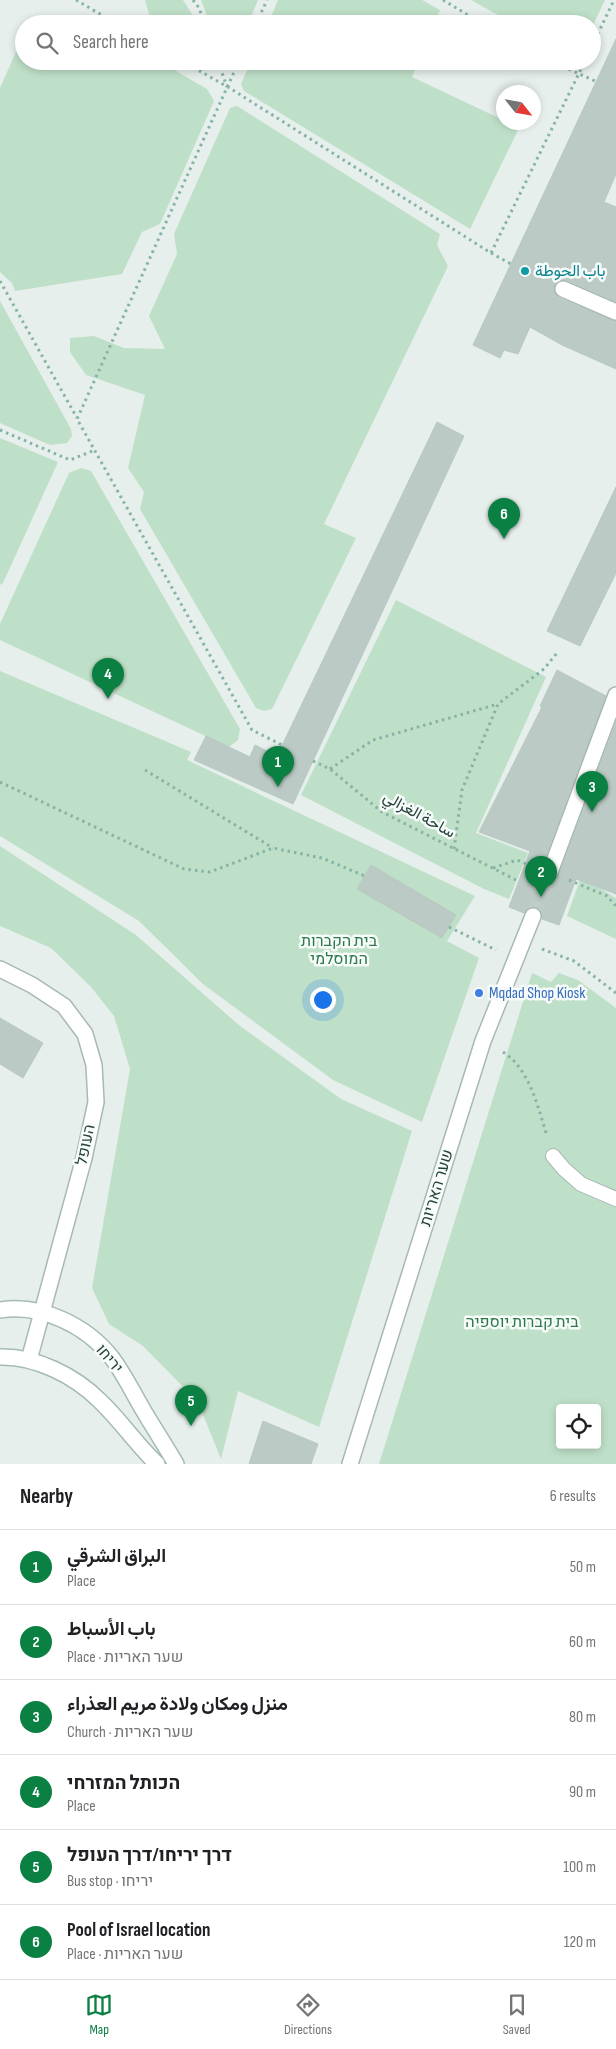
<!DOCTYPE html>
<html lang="en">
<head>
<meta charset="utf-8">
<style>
	:root { --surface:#fff; --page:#f2f2f2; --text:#202124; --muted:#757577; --line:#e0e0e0; --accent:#0b8043 }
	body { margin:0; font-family:"Sofia Sans Condensed",Vazirmatn,Heebo,sans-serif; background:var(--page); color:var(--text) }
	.controls { position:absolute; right:15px; bottom:15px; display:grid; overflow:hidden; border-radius:5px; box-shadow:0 2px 8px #0003 }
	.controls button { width:45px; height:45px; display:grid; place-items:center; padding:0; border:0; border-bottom:1px solid var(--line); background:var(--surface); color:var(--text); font:25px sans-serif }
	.compass { position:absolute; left:496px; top:85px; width:45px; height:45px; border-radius:50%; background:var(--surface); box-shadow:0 2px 8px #0003; rotate:121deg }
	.you { position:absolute; left:322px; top:999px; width:18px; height:18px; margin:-12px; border:4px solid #fff; border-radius:50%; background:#1a73e8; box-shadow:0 0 0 8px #1a73e833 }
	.badge { display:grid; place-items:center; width:32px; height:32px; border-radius:50%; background:var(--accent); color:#fff; font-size:16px; font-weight:700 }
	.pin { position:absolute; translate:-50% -41px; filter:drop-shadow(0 1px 2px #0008) }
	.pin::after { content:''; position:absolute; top:26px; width:18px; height:15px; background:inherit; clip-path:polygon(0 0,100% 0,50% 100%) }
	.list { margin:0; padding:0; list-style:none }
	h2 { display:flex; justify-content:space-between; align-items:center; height:65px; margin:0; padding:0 20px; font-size:21px }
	h2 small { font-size:16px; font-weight:400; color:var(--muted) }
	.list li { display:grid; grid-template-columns:32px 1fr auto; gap:15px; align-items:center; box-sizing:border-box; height:75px; padding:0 20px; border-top:1px solid var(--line) }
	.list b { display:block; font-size:19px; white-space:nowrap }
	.list p { margin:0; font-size:16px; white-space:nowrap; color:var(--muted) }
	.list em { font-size:16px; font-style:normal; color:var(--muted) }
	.icon { flex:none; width:28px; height:28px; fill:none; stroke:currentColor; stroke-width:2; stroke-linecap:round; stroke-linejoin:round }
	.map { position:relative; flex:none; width:616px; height:1464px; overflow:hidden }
	.search { position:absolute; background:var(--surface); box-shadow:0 2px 8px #0003; left:15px; right:15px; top:15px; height:55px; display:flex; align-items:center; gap:12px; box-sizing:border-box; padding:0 18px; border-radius:28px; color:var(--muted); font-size:19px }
	.sheet { height:515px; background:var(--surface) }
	nav { display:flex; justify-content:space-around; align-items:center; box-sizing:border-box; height:70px; border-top:1px solid var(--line); background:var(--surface); font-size:14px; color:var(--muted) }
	nav a { display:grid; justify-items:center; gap:2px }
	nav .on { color:var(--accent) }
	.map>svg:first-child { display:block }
	.green { fill:#bfe0c8; fill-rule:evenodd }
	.building { fill:#bbcac4; stroke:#b8c9c2 }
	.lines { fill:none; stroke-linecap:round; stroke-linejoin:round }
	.minor-tunnel { stroke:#bfccc8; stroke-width:15; stroke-dasharray:15 8; stroke-linecap:butt }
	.service-casing { stroke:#a8b8b2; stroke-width:16 }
	.pedestrian-casing { stroke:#a8b8b2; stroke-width:18 }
	.minor-casing { stroke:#a8b8b2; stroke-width:18 }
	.tertiary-casing { stroke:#a8b8b2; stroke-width:18 }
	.secondary-casing { stroke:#a4bbb3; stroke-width:18 }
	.path { stroke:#86b3a5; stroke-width:3; stroke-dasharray:2.5 4; stroke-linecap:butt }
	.service { stroke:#fff; stroke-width:14 }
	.pedestrian { stroke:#fff; stroke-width:15 }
	.minor { stroke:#fff; stroke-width:15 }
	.tertiary { stroke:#fff; stroke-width:15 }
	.secondary { stroke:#fff; stroke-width:15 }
	.culture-dot { fill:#0f9aa8; stroke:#f7fbf9; stroke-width:2 }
	.shop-dot { fill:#3f7fe0; stroke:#f7fbf9; stroke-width:2 }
	.labels { text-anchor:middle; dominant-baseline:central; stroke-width:5; stroke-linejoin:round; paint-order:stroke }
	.culture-label { font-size:16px; fill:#0d838f; stroke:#f7fbf9; text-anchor:start }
	.street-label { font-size:16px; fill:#24423a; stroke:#f7fbf9 }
	.park-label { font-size:16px; fill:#2d7a4b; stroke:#f7fbf9 }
	.shop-label { font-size:16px; fill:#366cbe; stroke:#f7fbf9; text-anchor:start }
</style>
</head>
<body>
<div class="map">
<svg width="616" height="1464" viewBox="0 0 616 1464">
	<rect width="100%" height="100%" fill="#e6efeb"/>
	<g class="green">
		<path d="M145 0H183L194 17 196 24H152Z"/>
		<path d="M201 0H258L248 24H210Z"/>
		<path d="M278 0H422L440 10 434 24H268Z"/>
		<path d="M471 0H605L592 27V24H514Z"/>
		<path d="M24 34V61H159L207 89 214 101 160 224 142 232 122 274 15 291 12 283 0 272V88Z"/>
		<path d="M251 61H418L412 77 503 120 504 122 519 128 470 229 244 91 241 84Z"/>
		<path d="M237 106 440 234 437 245 448 266 324 524 356 538 272 709 264 711 256 708 140 509 144 492 128 468 145 395 86 375 70 352V338L94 336 124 348 165 349 149 316 177 254 174 234 230 108Z"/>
		<path d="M0 301 71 429 72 436 67 443 50 445 0 423Z"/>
		<path d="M0 438 58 462 3 583 0 585Z"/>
		<path d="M81 468 91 471 240 729 238 740 229 747 0 640V624L69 473Z"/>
		<path d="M396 600 546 677 476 833 528 853 509 899 484 889 301 795Z"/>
		<path d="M0 671 191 752 187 760 475 896 447 941 479 958 422 1122 333 1080 203 984 139 921 0 836Z"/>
		<path d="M0 846 136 935 240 1026 341 1099 412 1131 319 1427 238 1391 221 1459 198 1402 143 1346 109 1324 92 1288 130 1069 114 1016 91 987 51 948 0 926Z"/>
		<path d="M581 877 616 898V939L567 916Z"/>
		<path d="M532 973 551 982 559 973 578 980 616 1008V1464H379ZM560 1408H597V1445H560Z"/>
	</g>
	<g class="building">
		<path d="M616 39V174L604 202 616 207V302L566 280 558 281 554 290 559 298 616 321V369L562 345 530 327 518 354 504 350 500 358 473 345Z"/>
		<path d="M437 422 464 436 293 804 194 760 206 736 250 757 255 745 277 756Z"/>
		<path d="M616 487V573L580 646 547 631Z"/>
		<path d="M557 670 606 696 541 869V874L546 881H552L559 875 616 722V894L576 879 559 925 542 919 541 911 536 907 528 908 524 913 509 907 530 851 479 832 542 707 540 706Z"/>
		<path d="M371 865 456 915 442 938 357 889Z"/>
		<path d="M0 1018 43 1043 23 1078 0 1064Z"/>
		<path d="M263 1421 318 1444 311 1464H249Z"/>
	</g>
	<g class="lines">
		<path class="minor-tunnel" d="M533 916 550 872"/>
		<defs>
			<path id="service" d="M553 1156 564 1169 581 1184 616 1199"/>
			<path id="pedestrian" d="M563 289 616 312"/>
			<g id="minor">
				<path d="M550 872 616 695"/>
				<path d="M350 1464 483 1041 533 916"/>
			</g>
			<path id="tertiary" d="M0 969 32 985 64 1006 85 1034 94 1065 96 1102 84 1158 29 1360"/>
			<g id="secondary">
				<path d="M0 1310C41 1303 87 1326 112 1358 124 1374 132 1391 142 1408 153 1427 165 1445 176 1464"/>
				<path d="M0 1357C36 1356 75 1376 100 1401 121 1421 136 1444 157 1464"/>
			</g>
		</defs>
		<use href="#service" class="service-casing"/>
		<use href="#pedestrian" class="pedestrian-casing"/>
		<use href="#minor" class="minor-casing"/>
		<use href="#tertiary" class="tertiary-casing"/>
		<use href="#secondary" class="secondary-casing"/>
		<g class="path">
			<path d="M76 0 117 24"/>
			<path d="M193 0 199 8 205 24"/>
			<path d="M443 0 483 24"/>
			<path d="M256 24 267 0"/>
			<path d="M592 46 614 0"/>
			<path d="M182 61 228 87 491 253 585 61"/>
			<path d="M218 61 227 87"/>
			<path d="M239 61 77 419 252 730 282 745"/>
			<path d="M551 61 597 82"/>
			<path d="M491 253 511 264"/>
			<path d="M0 281 77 418"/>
			<path d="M0 430 70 460 95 450"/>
			<path d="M313 761 330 769 382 812 518 881"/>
			<path d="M330 769 373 740 498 704"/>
			<path d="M145 770 273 848"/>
			<path d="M0 782 184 869 210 872 273 848 322 858 365 876"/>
			<path d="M454 849 462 790 498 704 544 669 557 653"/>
			<path d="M493 868 517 860 529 865"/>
			<path d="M569 880 607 896 616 906"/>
			<path d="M449 927 496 950"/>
			<path d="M542 949 574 961 616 993"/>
			<path d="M503 1052C530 1069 538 1108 547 1136"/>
		</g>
		<use href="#service" class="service"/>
		<use href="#pedestrian" class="pedestrian"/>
		<use href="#minor" class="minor"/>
		<use href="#tertiary" class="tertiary"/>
		<use href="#secondary" class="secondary"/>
	</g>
	<circle class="culture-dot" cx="525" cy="271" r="5"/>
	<circle class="shop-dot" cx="479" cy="993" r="5"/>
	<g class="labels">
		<g class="culture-label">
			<text x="535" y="271">باب الحوطة</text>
		</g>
		<g class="street-label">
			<text transform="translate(419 815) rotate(29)">ساحة الغزالي</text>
			<text transform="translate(86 1145) rotate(-78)">העופל</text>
			<text transform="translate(437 1188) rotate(-73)">שער האריות</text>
			<text transform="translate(109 1359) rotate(50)">יריחו</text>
		</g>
		<g class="park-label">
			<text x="339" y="941">בית הקברות<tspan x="339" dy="18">המוסלמי</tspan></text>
			<text x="522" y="1322">בית קברות יוספיה</text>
		</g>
		<g class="shop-label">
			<text x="489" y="993">Mqdad Shop Kiosk</text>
		</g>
	</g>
</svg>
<div class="controls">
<button><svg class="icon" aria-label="locate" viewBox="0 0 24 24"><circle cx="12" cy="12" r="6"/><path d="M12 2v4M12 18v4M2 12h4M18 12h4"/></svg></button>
</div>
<svg class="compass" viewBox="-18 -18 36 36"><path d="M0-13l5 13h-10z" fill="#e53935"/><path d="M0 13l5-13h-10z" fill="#757577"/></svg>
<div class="you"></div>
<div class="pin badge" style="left:278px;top:787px">1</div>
<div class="pin badge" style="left:541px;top:897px">2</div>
<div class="pin badge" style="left:592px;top:812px">3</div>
<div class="pin badge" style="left:108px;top:699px">4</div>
<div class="pin badge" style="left:191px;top:1426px">5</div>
<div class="pin badge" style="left:504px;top:539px">6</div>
<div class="search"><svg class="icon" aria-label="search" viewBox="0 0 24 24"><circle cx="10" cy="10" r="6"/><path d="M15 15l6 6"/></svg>Search here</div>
</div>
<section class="sheet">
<h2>Nearby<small>6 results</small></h2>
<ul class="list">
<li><span class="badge">1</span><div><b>البراق الشرقي</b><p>Place</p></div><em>50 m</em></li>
<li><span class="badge">2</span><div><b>باب الأسباط</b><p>Place · שער האריות</p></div><em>60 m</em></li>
<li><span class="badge">3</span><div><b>منزل ومكان ولادة مريم العذراء</b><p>Church · שער האריות</p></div><em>80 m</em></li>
<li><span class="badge">4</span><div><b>הכותל המזרחי</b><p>Place</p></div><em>90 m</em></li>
<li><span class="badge">5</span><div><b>דרך יריחו/דרך העופל</b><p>Bus stop · יריחו</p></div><em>100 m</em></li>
<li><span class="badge">6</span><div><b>Pool of Israel location</b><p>Place · שער האריות</p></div><em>120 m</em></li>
</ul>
</section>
<nav>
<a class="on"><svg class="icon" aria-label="map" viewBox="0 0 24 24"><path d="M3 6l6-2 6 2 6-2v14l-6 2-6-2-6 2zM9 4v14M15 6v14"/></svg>Map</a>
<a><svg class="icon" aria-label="directions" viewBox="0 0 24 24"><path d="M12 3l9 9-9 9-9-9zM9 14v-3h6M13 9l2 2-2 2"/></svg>Directions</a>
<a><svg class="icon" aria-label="saved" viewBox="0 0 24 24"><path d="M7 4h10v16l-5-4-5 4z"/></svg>Saved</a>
</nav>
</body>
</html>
